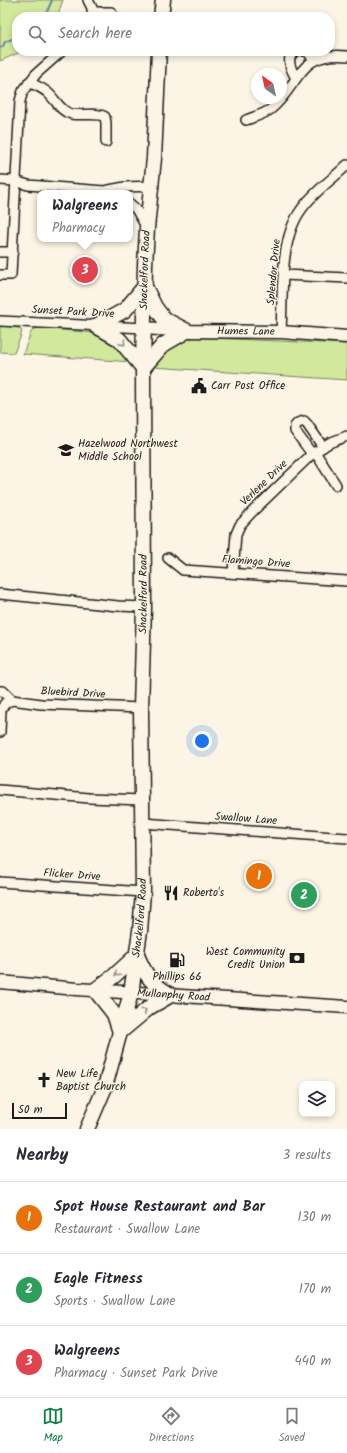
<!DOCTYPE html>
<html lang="en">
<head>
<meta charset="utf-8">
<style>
	:root { --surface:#fff; --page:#f2f2f3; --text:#2b2b33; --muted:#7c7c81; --line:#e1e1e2; --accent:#0b8043 }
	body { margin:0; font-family:Kalam,sans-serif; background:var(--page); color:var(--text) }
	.controls { position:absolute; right:12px; bottom:12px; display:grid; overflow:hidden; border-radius:8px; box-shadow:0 2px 6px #0003 }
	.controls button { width:36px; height:36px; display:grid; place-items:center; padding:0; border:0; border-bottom:1px solid var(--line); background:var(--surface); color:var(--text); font:20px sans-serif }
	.compass { position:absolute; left:251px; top:68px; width:36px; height:36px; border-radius:50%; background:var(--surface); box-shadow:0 2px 6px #0003; rotate:326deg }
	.scale { position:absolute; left:12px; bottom:10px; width:55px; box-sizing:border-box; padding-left:4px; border:2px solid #1c1c1c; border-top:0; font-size:11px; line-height:14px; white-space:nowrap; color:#1c1c1c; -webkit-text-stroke:3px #fcf5e5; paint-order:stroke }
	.you { position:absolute; left:202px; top:741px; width:14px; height:14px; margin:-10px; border:3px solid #fff; border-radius:50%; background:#1a73e8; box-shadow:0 0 0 6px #1a73e833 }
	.badge { display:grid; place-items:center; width:26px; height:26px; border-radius:50%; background:var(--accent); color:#fff; font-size:13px; font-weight:700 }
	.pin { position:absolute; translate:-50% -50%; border:2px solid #fff; box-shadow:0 1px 4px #0006 }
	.popup { position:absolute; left:37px; top:190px; width:96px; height:52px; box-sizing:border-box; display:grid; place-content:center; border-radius:8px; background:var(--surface); filter:drop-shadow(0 1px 3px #0005); font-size:13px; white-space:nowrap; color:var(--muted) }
	.popup b { font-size:15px; color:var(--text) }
	.popup::after { content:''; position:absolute; left:50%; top:100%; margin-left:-8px; border:8px solid transparent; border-top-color:var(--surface) }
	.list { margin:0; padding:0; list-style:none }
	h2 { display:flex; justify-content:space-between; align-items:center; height:52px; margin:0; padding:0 16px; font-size:17px }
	h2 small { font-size:13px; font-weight:400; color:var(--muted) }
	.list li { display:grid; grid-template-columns:26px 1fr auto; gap:12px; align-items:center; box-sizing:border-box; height:72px; padding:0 16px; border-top:1px solid var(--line) }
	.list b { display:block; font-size:15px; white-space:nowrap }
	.list p { margin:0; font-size:13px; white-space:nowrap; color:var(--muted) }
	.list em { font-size:13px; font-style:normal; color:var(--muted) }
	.icon { flex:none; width:22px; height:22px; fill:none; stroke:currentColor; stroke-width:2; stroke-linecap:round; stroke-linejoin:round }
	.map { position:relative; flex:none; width:347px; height:1129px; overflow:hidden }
	.search { position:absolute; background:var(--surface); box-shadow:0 2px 6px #0003; left:12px; right:12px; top:12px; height:44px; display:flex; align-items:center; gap:10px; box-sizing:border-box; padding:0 14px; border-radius:16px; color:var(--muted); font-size:15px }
	.sheet { height:268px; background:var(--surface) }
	nav { display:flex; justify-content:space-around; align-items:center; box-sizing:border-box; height:56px; border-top:1px solid var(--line); background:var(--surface); font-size:11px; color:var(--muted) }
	nav a { display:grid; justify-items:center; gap:2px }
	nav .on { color:var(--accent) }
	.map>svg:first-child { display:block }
	.green { fill:#d1e89d; stroke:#76825c }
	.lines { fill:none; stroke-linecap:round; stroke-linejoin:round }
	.stream { stroke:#638b9e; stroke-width:2 }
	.street-casing { stroke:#1c1c1c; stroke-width:12 }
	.secondary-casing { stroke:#1c1c1c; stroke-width:15 }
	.primary-casing { stroke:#1c1c1c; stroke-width:17 }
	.street { stroke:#fcf5e5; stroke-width:9 }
	.secondary { stroke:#fcf5e5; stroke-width:12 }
	.primary { stroke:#fcf5e5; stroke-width:14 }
	.oneway { stroke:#97938b }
	.labels { text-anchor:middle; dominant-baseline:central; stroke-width:3; stroke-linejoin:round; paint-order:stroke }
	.street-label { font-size:11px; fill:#1c1c1c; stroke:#fcf5e5 }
	.poi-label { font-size:11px; fill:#1c1c1c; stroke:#fcf5e5; text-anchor:start }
</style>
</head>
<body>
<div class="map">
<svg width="347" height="1129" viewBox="0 0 347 1129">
	<rect width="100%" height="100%" fill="#fcf5e5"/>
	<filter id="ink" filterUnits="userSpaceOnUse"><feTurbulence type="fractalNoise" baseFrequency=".025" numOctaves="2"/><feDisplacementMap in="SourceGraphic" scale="8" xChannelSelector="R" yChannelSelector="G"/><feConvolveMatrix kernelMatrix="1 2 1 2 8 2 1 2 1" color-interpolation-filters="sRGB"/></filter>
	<g filter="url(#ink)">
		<g class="green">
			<path d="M0 0H63L57 17H17V51H23L0 61Z"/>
			<path d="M0 325 19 328 22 331 20 338 14 353 0 352Z"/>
			<path d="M40 328 107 334 131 362 23 354 31 332 34 329Z"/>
			<path d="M186 337 347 344V380L153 367 158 354Z"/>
		</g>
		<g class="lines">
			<g class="stream">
				<path d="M45 17 52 0"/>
				<path d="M0 48 3 46 5 42 17 37"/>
			</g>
			<defs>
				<g id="street">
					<path d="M88 0 92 8 93 17"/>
					<path d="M92 12H111L114 17"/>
					<path d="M304 51 308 52 314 60"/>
					<path d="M296 78C291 70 284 55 297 51"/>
					<path d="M29 82C36 86 43 88 48 93 56 100 60 111 71 114 81 116 98 112 105 117L106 123V142"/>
					<path d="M246 120C254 117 265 114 271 109 301 84 297 51 347 56"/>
					<path d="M0 180 15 181 28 185 104 191 125 187 152 186"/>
					<path d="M130 204 136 209 147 228"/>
					<path d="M0 252H13"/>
					<path d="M0 275H11L20 101 23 91 36 74 62 51"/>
					<path d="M284 275 347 278"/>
					<path d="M0 321 144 328"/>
					<path d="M281 332C283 296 279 240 301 210 313 192 332 180 347 165"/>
					<path d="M315 452 336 485"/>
					<path d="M312 454 295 431V426L298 423 304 421 307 424 323 447"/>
					<path d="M168 558 183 570 347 581"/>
					<path d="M233 573 236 534 240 525 252 512 312 454 329 443 347 436"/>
					<path d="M0 594 118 606 144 607"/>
					<path d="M0 691H3L12 700"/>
					<path d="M0 732 1 710 5 703 12 700 41 704 141 708"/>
					<path d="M0 790 89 798 142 800"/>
					<path d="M143 823 347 838"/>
					<path d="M0 882 143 892"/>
				</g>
				<g id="secondary">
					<path id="s1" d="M144 328 187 331 281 332 347 337"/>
					<path id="s2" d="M0 982 77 989 347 1007"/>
				</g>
				<g id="primary">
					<path d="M161 17 163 0"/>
					<path d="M146 289 155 307 164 319 187 331"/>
					<path d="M96 326 119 339 143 368"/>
					<path d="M96 326 125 310 145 286"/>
					<path d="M143 368 163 345 187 331"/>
					<path d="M137 955C145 975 152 985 171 995"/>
					<path d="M120 1032 114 1014 95 990 114 976 137 955"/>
					<path d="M120 1032 150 1007 171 995"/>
					<path id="s3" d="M87 1129 105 1087 120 1032 131 993 140 931 143 892 141 708 144 607 143 368 145 265 147 228 154 158 159 51"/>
				</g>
			</defs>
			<use href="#street" class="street-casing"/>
			<use href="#secondary" class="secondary-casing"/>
			<use href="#primary" class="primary-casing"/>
			<use href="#street" class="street"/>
			<use href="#secondary" class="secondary"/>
			<use href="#primary" class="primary"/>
		</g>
		<defs><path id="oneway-chevron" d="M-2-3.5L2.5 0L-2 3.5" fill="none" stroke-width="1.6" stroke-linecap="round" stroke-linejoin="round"/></defs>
		<g class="oneway">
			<use href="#oneway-chevron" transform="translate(123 343) rotate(48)"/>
			<use href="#oneway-chevron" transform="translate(117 974) rotate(139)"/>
			<use href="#oneway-chevron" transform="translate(144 1011) rotate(-39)"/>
		</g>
	</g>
	<defs>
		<symbol id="civic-bare" viewBox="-9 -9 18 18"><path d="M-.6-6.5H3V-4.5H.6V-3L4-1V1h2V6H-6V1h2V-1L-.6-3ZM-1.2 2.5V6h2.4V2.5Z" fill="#1c1c1c" stroke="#fcf5e5" stroke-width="2.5" paint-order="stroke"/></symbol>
		<symbol id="school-bare" viewBox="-9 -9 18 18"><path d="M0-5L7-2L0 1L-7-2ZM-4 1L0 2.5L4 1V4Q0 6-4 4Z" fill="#1c1c1c" stroke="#fcf5e5" stroke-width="2.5" paint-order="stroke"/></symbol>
		<symbol id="restaurant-bare" viewBox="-9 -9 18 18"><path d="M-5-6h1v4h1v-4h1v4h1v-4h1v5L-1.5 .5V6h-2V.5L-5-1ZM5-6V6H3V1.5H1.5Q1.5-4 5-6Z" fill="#1c1c1c" stroke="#fcf5e5" stroke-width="2.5" paint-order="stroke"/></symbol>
		<symbol id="bank-bare" viewBox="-9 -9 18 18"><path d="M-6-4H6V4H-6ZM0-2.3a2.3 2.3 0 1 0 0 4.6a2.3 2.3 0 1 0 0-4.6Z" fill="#1c1c1c" stroke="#fcf5e5" stroke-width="2.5" paint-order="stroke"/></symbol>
		<symbol id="fuel-bare" viewBox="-9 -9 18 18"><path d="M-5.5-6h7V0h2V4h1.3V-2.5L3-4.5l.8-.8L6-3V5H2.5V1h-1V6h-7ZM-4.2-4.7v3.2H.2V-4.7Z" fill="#1c1c1c" stroke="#fcf5e5" stroke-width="2.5" paint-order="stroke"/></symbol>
		<symbol id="church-bare" viewBox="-9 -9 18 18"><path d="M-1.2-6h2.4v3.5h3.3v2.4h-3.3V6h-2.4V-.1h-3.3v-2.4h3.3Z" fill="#1c1c1c" stroke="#fcf5e5" stroke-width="2.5" paint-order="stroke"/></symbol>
	</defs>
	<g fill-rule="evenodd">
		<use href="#civic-bare" x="188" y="375" width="22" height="22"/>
		<use href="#school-bare" x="55" y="439" width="22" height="22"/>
		<use href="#restaurant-bare" x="160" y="882" width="22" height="22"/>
		<use href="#bank-bare" x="286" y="947" width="22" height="22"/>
		<use href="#fuel-bare" x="166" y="949" width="22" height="22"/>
		<use href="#church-bare" x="33" y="1069" width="22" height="22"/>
	</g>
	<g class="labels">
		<g class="street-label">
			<text stroke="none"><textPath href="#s3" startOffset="867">Shackelford Road</textPath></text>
			<text transform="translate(274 272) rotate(-85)">Splendor Drive</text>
			<text transform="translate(73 312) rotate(3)">Sunset Park Drive</text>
			<text stroke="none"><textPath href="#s1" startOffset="102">Humes Lane</textPath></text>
			<text transform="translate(264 483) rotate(-44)">Verlene Drive</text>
			<text transform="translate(256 562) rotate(4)">Flamingo Drive</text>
			<text stroke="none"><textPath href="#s3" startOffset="543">Shackelford Road</textPath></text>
			<text transform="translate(73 693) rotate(3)">Bluebird Drive</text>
			<text transform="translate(246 819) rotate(4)">Swallow Lane</text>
			<text transform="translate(72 875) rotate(4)">Flicker Drive</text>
			<text stroke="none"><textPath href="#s3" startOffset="219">Shackelford Road</textPath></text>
			<text stroke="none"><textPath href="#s2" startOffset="174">Mullanphy Road</textPath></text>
		</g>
		<g class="poi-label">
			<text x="211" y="386">Carr Post Office</text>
			<text x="78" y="444">Hazelwood Northwest<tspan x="78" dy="13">Middle School</tspan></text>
			<text x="183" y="893">Roberto's</text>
			<text x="285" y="952" text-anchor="end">West Community<tspan x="285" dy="13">Credit Union</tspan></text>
			<text x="177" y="977" text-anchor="middle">Phillips 66</text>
			<text x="56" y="1074">New Life<tspan x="56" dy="13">Baptist Church</tspan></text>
		</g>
	</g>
</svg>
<div class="controls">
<button><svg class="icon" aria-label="layers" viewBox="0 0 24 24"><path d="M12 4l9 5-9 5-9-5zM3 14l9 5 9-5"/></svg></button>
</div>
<svg class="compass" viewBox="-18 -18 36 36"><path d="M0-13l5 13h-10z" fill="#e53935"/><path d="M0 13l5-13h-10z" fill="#7c7c81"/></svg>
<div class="scale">50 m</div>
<div class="you"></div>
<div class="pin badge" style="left:259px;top:876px;background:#e8710a">1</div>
<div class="pin badge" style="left:304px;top:895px;background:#2e9e5b">2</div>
<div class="pin badge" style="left:85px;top:270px;background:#e0444e">3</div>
<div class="popup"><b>Walgreens</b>Pharmacy</div>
<div class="search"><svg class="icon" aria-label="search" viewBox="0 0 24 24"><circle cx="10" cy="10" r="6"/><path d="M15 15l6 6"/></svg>Search here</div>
</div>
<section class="sheet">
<h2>Nearby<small>3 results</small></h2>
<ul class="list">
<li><span class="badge" style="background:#e8710a">1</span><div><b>Spot House Restaurant and Bar</b><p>Restaurant · Swallow Lane</p></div><em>130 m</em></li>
<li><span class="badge" style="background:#2e9e5b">2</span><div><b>Eagle Fitness</b><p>Sports · Swallow Lane</p></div><em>170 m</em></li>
<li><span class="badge" style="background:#e0444e">3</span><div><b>Walgreens</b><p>Pharmacy · Sunset Park Drive</p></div><em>440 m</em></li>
</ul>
</section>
<nav>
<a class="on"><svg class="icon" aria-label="map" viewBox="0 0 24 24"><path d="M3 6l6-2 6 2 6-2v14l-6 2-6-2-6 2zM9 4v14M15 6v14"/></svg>Map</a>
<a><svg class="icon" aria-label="directions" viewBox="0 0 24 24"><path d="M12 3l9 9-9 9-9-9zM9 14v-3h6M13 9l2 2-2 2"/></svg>Directions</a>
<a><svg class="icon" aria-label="saved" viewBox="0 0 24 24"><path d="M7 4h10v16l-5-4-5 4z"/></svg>Saved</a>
</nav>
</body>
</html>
